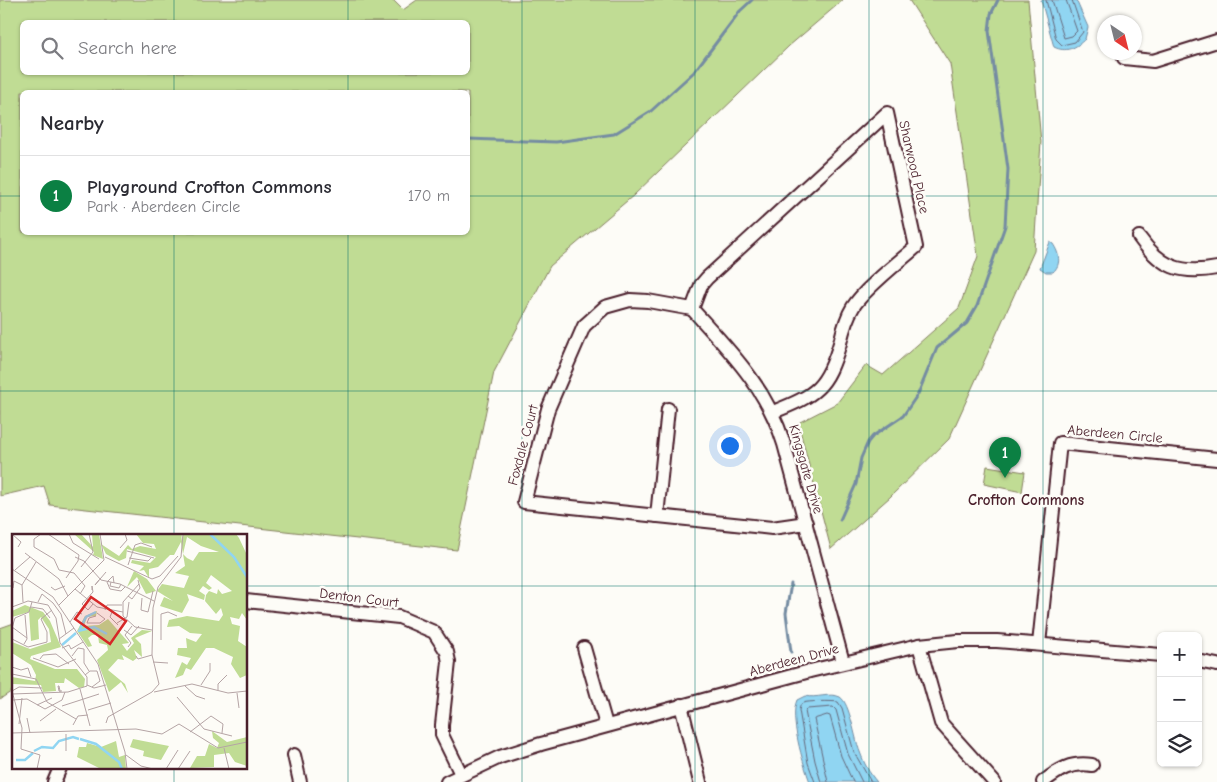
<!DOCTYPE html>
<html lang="en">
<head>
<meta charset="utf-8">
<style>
	:root { --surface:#fff; --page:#f2f2f3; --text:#2b2b33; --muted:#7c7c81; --line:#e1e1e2; --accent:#0b8043 }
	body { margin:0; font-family:"Comic Neue",sans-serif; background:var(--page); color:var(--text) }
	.controls { position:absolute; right:15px; bottom:15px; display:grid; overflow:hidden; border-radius:8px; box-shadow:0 1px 4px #0004 }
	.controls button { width:45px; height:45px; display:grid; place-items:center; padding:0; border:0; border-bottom:1px solid var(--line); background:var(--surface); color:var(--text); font:25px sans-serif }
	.compass { position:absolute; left:1097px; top:15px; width:45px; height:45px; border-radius:50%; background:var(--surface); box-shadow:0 1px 4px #0004; rotate:145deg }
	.you { position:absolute; left:729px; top:445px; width:18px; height:18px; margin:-12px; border:4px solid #fff; border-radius:50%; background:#1a73e8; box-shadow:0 0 0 8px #1a73e833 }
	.badge { display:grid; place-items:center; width:32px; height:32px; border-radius:50%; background:var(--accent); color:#fff; font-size:16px; font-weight:700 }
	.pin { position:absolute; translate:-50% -41px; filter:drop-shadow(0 1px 2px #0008) }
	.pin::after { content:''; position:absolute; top:26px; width:18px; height:15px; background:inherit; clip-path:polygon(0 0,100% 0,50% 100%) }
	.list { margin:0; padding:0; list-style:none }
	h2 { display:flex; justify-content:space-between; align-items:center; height:65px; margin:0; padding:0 20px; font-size:21px }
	h2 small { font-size:16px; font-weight:400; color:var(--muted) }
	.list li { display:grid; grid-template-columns:32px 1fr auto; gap:15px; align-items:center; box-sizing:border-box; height:80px; padding:0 20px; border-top:1px solid var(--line) }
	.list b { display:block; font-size:19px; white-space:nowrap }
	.list p { margin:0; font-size:16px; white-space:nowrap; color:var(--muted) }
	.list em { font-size:16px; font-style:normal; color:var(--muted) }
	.icon { flex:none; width:28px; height:28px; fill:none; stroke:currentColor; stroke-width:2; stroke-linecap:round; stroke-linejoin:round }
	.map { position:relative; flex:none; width:1217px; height:782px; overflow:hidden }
	.search { position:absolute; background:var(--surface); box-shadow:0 1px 4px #0004; left:20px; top:20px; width:450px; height:55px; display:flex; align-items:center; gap:12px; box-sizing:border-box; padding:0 18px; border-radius:8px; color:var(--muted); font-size:19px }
	.panel { position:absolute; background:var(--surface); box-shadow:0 1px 4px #0004; left:20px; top:90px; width:450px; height:145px; border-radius:8px }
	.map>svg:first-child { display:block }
	.green { fill:#c0dc94; stroke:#857e60; fill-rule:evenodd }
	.water { fill:#90d5f2; stroke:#748ca2 }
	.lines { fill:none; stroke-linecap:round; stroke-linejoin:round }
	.shore { stroke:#66687b; stroke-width:1 }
	.stream { stroke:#748ca2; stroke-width:3 }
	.minor-casing { stroke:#4a1f2b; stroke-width:16 }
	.minor { stroke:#fdfcf7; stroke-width:12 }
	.grid { fill:none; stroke:#0f766e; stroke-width:1; stroke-opacity:0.55 }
	.labels { text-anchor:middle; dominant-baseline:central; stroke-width:5; stroke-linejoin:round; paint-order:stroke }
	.street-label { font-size:14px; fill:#4a1f2b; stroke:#fdfcf7 }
	.neighbourhood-label { font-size:15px; font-weight:bold; fill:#4a1f2b; stroke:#fdfcf7 }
	.inset-river { fill:none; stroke:#90d5f2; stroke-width:2.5 }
	.inset-road { fill:none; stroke:#b5a4a5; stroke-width:1 }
	.view { fill:#d62828; fill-opacity:0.15; stroke:#d62828; stroke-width:2.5 }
	.inset-edge { fill:none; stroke:#4a1f2b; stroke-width:2.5 }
</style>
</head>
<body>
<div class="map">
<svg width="1217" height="782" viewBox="0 0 1217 782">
	<rect width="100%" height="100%" fill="#fdfcf7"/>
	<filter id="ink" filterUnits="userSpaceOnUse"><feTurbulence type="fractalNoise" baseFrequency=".02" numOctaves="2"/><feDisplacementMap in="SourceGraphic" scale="10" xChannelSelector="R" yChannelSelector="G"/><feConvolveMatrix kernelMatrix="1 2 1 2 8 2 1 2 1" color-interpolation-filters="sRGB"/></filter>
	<g filter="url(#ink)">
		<g class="green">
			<path d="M0 0H393L403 10 417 0H843L789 46 634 195 550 266 494 372 457 550 50 505 44 486 0 496ZM22 22H468V72H22ZM468 92V232H22V92Z"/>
			<path d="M909 0H1028L1041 142 1034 251 949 439 890 497 831 549 798 423 837 403 866 365 883 375 959 308 978 256 950 64Z"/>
			<path d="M987 466 1025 472 1022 492 984 484Z"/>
			<path d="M14 623V690L0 699V628Z"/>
		</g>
		<g class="water">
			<path d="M1041 0H1076L1088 27 1085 39C1076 48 1066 53 1054 47Z"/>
			<path d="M1050 242 1053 244C1059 253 1062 264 1053 272H1046L1040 268Z"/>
			<path d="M805 696C816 699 830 692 840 697 850 703 855 740 860 752 864 763 869 773 877 782H810C803 763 789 718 797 700Z"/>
		</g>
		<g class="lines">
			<g class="shore">
				<path d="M1046 0 1056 39 1062 45 1075 42 1083 32 1072 0"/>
				<path d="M1052 0 1064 38 1072 36 1077 31 1066 0"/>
				<path d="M815 782 808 763 799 710C800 707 800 704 803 703 807 701 833 701 838 702L842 708 854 752 871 782"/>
				<path d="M821 782 815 761 805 711 807 709 833 707 836 710 848 754 862 782"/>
				<path d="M828 782 814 719 827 715 830 716 841 756 853 782"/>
			</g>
			<g class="stream">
				<path d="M468 139 556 142 614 134 651 111 694 72 740 11 752 0"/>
				<path d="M840 520 856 484 861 458 868 442 873 436 903 416 918 394 937 348 967 323 977 306 1005 226 1008 169 989 31 991 14 998 0"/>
				<path d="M791 584 786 613 791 652"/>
			</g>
			<defs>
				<g id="minor">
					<path d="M1124 58 1153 61 1217 41"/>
					<path d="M1139 237C1160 267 1181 275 1217 268"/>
					<path d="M692 309 701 285 707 278 887 113 916 247C899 262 864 289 853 307 846 318 843 330 840 343 827 388 816 395 773 412"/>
					<path d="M692 309 648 301 630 300 605 307 584 326 548 409 524 502 772 528 806 523"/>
					<path d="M692 309C730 351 767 388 784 444L843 662"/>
					<path d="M657 516 668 409"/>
					<path d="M246 601 399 617 434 632 447 652 449 662 442 725V735L461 774"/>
					<path d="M1039 644 1060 443 1217 459"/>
					<path d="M919 645 941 723 994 782"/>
					<path d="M584 648 606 725"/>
					<path d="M1198 661 1217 665"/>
					<path d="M681 705 700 782"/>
					<path d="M294 755 300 782"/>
					<path d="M54 782 60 768"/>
					<path d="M447 782 500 757 541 744 810 671 919 645 958 641H997L1161 655"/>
					<path d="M1043 782C1060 769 1071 762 1092 765"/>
				</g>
			</defs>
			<use href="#minor" class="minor-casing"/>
			<use href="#minor" class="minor"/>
		</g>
	</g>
	<path class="grid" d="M174 0V22M348 0V22M522 0V782M695 0V782M869 0V782M1043 0V782M174 72V92M348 72V92M0 196H22M468 196H1217M174 232V536M348 232V782M0 391H1217M0 586H14M246 586H1217M174 768V782"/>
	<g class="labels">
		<g class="street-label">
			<text transform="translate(914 167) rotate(77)">Sharwood Place</text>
			<text transform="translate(1115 434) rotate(5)">Aberdeen Circle</text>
			<text transform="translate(523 445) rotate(-75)">Foxdale Court</text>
			<text transform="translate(806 469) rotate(74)">Kingsgate Drive</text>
			<text transform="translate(359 598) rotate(7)">Denton Court</text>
			<text transform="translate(794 660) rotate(-15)">Aberdeen Drive</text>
		</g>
		<g class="neighbourhood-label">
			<text x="1026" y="500">Crofton Commons</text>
		</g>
	</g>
	<g transform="translate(12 534)">
		<rect width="235" height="235" fill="#fdfcf7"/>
		<path d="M62 0H69L81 13 80 0H87L91 25 81 21 82 18ZM124 0H170L169 7 171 0H224L227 4 235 21V86L230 79 227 85 218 83 220 90 228 92 226 107 235 113V141L228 144 219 130 221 123 202 114H194L179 136 174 134 171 141 163 144 170 128 175 131 179 124 165 121 166 114H175L174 104 184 108 190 100 178 99 167 92 155 93 157 86 175 82 207 87 211 81 209 74 204 80 193 67 194 61 197 57 205 60 206 55 210 60 220 57 199 41 194 49 200 54 197 56 191 52 187 57 193 61 192 66 175 60 177 66 170 79 148 72 152 63 161 67 145 57 150 50 172 54 177 42 163 39 173 32 169 8 162 21H158L146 33 137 35V44L132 36 127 37 132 32 119 29 120 26 138 29 144 23 115 15 114 24 107 27 94 20 89 10 107 22 116 11 120 15 128 12 144 15 142 10 131 9ZM175 3 189 12 207 18H187L181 27 175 24 171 20ZM122 37 135 45 144 57 134 60 125 43 115 53ZM13 71 31 78 38 87 49 113 19 122 18 125 43 135H65L73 145 72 153 67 154 53 144 52 149H43L44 157 31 158 29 151 0 150V143L23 147 24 141 19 131 0 119V108L18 115 39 108 37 95 29 83 26 86 27 105 19 107 17 78 0 83V77ZM85 77 84 82 75 83 72 92 87 91 96 85 117 109 110 110 115 117 122 109 119 104 123 101 130 96 140 97 123 104 129 110 130 123 122 116 125 124 121 127 110 121 112 126 106 125 96 136 113 150 116 159 109 148 97 158 85 126 96 116 95 111 87 109 86 101H80L76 104 80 112 76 113 65 97 73 82ZM200 197 215 208 235 203V232L223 228 217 219 202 221V233L178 234 185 222H193L197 210 205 214 207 209 201 204ZM121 205 157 212 149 226 131 222 132 217 118 213ZM104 207 107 223 113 221 114 235H89L65 223 67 213H74L75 209 89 213Z" fill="#c0dc94" fill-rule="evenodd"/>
		<path class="inset-river" d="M198 0 222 23 235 43M68 95 74 83 84 78M66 97 82 93 95 100M50 111 64 99M68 205 84 210 107 228 110 235M22 217 30 213 41 214 47 207 61 203 67 205M4 226H13L21 219"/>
		<path class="inset-road" d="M0 0 9 8 6 13M29 0 22 5V13L42 25 47 36 62 39 73 52 68 60M36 0 67 21 66 27 54 44M57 0 61 9 87 25M108 14 115 6 113 0M115 17 142 24M13 19 47 45 56 62M63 23 72 27 89 46 108 50 142 67M93 23 140 45 148 42 166 22M117 24 136 27 139 24M116 31 123 11 129 9 140 13M69 33 81 18 77 0M0 35 41 63 86 130 113 218 115 235M3 36 18 23M87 46 83 51 94 38M95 48 98 55 109 57 113 53M95 48 101 42 102 49M99 48 98 52 107 54 109 50M127 50 111 68V82L123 93 140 96M39 53 43 56 53 52M1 54 2 47 10 51M63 55 85 73 111 78M80 56V52L81 58 70 70 76 76 81 70M116 62 120 65 128 54 126 46M130 64 129 76 136 78 141 57M11 68 10 51 24 28M26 68 30 60 41 69 49 80 54 100M47 71 92 26 88 0M0 73 16 67 36 71 44 84 48 109M19 73 31 75 38 84M93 76 95 71H110M100 78 98 83 106 91M84 82 77 84 75 89H88L93 85 85 79M58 88 65 78 70 80M105 89 115 83 117 68M0 93 15 104M0 94 3 84 17 78 20 68M112 96 119 101 127 92M0 105 16 113 35 108V98L29 85 40 76M47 105 62 94M149 106V80L156 78 165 82M12 110 15 105 13 81M116 113 119 109 113 101 120 92M50 114 57 111 59 115 71 108M60 122 66 114 72 115V129L77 137M124 122 126 125 140 121M21 124 46 133 64 125M28 125 31 121 44 120 57 130M141 128 156 129M0 133 9 136 16 134 19 143M0 140 24 145 35 168 64 185M73 141 78 137H85L88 147 80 153M75 151 82 154 94 151M189 151 198 137V129M173 152 184 162 193 165M68 155 78 192M206 156V150L215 141M48 158V157L47 152H46L47 157H50M142 158 180 150 216 159 235 157M225 159 227 174M0 160 56 158 75 152V143L48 109M165 163 192 195 220 202M1 166 15 165 33 175 50 166 53 158M25 171 40 164M50 172 87 160M76 176 99 169M15 184 18 199M28 187 44 175M94 189 96 183 140 158 147 150 140 121 141 74 146 53 169 23 171 0M7 190 10 164M61 191 66 182 76 181M178 198 199 182 211 190 210 199M0 199 124 195 150 200 167 190 206 214 235 208M212 214 217 235M54 217V200M114 221 129 232 141 235M25 235 28 221 9 215 10 194 0 157 7 153 30 154M154 235 166 216M166 235 178 217"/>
		<path class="view" d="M79 63 114 87 98 110 63 85Z"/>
		<rect width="235" height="235" class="inset-edge"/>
	</g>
</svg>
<div class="controls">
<button>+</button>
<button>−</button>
<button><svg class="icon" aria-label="layers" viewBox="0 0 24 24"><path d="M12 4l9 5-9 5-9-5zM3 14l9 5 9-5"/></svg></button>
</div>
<svg class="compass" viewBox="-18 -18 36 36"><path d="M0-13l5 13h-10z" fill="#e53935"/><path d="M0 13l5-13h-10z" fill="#7c7c81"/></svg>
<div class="you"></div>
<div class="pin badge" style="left:1005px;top:478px">1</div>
<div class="search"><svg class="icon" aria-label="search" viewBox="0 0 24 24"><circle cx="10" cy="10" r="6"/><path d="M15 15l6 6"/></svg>Search here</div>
<section class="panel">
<h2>Nearby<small></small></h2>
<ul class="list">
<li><span class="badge">1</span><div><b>Playground Crofton Commons</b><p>Park · Aberdeen Circle</p></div><em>170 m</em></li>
</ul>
</section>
</div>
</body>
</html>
